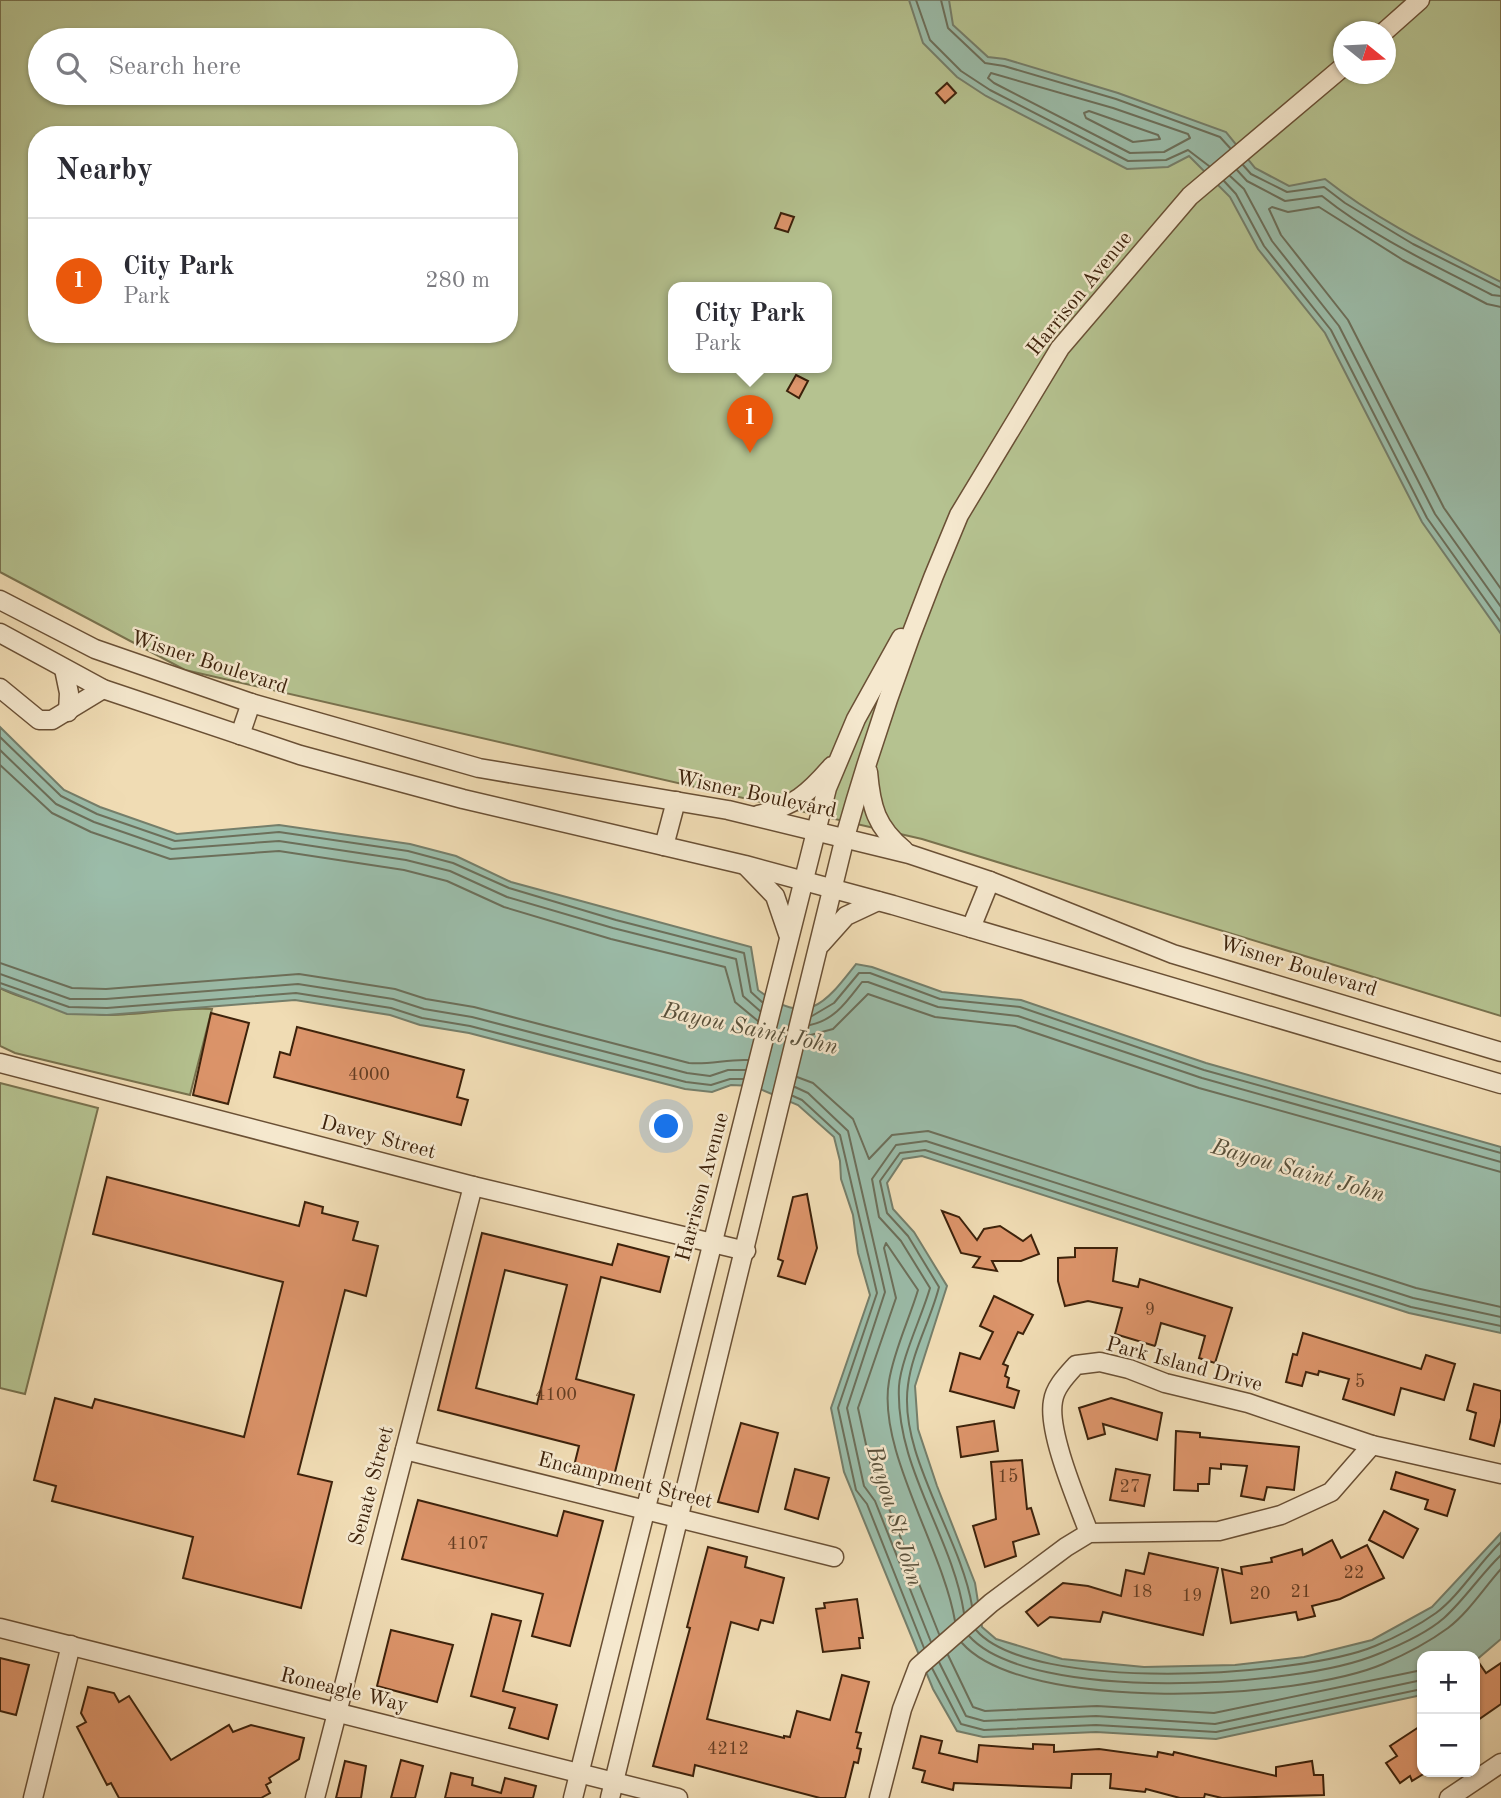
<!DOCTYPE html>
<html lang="en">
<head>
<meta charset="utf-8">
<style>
	:root { --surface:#fff; --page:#f2f2f3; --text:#2b2b33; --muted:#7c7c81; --line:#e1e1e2; --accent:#ea580c }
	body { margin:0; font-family:"Old Standard TT",serif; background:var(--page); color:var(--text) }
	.controls { position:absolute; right:21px; bottom:21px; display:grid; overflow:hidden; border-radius:14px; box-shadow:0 2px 5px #0004 }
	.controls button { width:63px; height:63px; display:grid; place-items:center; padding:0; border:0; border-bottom:2px solid var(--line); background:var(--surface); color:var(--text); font:35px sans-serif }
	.compass { position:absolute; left:1333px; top:21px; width:63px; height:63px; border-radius:50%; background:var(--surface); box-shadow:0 2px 5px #0004; rotate:108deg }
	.you { position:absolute; left:667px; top:1127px; width:24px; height:24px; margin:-18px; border:5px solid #fff; border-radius:50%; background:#1a73e8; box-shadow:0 0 0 10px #1a73e833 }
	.badge { display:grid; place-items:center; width:46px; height:46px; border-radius:50%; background:var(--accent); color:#fff; font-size:23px; font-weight:700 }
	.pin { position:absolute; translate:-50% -58px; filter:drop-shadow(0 2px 4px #0008) }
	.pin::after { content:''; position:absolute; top:37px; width:24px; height:21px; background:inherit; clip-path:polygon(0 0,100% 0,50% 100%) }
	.popup { position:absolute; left:668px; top:282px; width:164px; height:91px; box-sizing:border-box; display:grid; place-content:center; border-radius:14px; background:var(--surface); filter:drop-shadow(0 2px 5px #0005); font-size:23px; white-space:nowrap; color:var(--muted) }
	.popup b { font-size:26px; color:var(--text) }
	.popup::after { content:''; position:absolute; left:50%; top:100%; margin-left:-14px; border:14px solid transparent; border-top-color:var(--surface) }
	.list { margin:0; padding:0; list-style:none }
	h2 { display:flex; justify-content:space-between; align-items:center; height:91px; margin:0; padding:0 28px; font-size:30px }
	h2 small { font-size:23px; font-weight:400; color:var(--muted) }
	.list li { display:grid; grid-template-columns:46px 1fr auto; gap:21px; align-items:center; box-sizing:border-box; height:126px; padding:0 28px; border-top:2px solid var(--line) }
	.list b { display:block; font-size:26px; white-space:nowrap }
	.list p { margin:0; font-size:23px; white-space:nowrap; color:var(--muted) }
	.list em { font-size:23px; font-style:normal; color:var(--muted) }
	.icon { flex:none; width:38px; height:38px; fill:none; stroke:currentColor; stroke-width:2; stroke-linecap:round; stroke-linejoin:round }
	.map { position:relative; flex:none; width:1501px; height:1798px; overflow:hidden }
	.search { position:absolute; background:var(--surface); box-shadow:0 2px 5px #0004; left:28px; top:28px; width:490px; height:77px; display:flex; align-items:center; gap:18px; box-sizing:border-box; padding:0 24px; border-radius:38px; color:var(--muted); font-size:26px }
	.panel { position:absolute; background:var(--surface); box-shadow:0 2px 5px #0004; left:28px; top:126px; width:490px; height:217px; border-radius:28px }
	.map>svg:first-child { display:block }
	.green { fill:#b5c290; stroke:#79724e; stroke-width:2; fill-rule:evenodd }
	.water { fill:#9bbca9; stroke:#757e6a; stroke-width:2 }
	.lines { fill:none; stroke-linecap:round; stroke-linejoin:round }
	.shore { stroke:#6c6f5a; stroke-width:2 }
	.building { fill:#dc946a; stroke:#3d220b; stroke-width:2; fill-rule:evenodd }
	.minor-casing { stroke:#6a5035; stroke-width:21 }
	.minor { stroke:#f5e8ce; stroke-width:18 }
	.labels { text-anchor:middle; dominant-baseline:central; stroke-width:5; stroke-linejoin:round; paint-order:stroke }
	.number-label { font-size:18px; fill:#653e23 }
	.street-label { font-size:21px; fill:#3d220b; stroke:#f5e8ce }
	.water-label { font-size:23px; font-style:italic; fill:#59503a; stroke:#f5e8ce }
</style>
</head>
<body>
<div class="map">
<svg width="1501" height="1798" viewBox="0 0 1501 1798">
	<rect width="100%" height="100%" fill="#f0dcb4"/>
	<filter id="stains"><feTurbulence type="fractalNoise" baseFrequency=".00286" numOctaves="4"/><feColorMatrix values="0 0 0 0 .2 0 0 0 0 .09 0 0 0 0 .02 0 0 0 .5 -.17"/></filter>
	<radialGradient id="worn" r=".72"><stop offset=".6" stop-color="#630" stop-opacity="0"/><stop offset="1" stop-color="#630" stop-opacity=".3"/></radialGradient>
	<g class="green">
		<path d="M0 0H1501V1016L922 839 185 670 0 572ZM1344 32H1386V74H1344ZM40 40H506V93H40ZM37 135H509V334H37ZM673 287H827V367H673Z"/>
		<path d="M0 988C23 1000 84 1015 110 1015 144 1015 177 1007 212 1009L190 1095 15 1053 0 1046Z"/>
		<path d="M0 1083 98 1108 25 1394 0 1388Z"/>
	</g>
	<g class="water">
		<path d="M909 0H949L953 25 988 57 1005 59 1118 93 1226 132 1255 168 1289 186 1325 179C1378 221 1441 251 1501 282V634L1422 522 1325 333 1258 249 1230 197 1189 156 1168 167 1127 169 986 96 957 77 923 43Z"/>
		<path d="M0 727 64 790 100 807 177 834 279 825 410 844 456 856 511 882 751 947 758 990C807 1027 824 1005 856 964L872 967 942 992 1021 1000 1206 1063 1501 1147V1333L1409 1313 922 1156 903 1159 887 1183 893 1209 914 1232 947 1286 915 1386 918 1429 937 1486 975 1583 982 1627 996 1639 1062 1659 1144 1667 1235 1665 1304 1657 1372 1640 1432 1607 1501 1533V1639L1475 1661V1656H1422V1695L1216 1739 1096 1732 983 1737 957 1731 933 1689 844 1472 831 1408 870 1295 858 1253 853 1215 841 1179 840 1161 834 1137 798 1105 753 1086 731 1085 712 1092 685 1089 469 1033 420 1025 390 1015 295 1000 107 1015 67 1014 0 988Z"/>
	</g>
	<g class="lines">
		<g class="shore">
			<path d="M916 0 930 40 961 71 990 90 1128 161 1166 160 1188 150 1209 166"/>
			<path d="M941 0 948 28 985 63 1004 66 1116 99 1220 137 1230 148"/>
			<path d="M991 73 1113 108 1188 134 1190 138 1164 152 1130 153 994 83 988 78Z"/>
			<path d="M1089 111 1158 135 1160 139 1133 142 1086 118 1084 113Z"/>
			<path d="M1243 165 1251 174 1287 192 1324 187 1345 203 1413 244 1501 288"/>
			<path d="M1237 170 1247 181 1285 201 1322 196C1373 237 1434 265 1492 295L1501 296"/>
			<path d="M1230 176 1244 189 1272 241 1339 326 1435 514 1501 607"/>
			<path d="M1224 181 1236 194 1264 246 1331 330 1427 518 1501 622"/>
			<path d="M1501 307 1487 304 1403 260 1319 207 1288 212 1272 207 1269 209 1281 235 1348 320 1444 508 1501 589"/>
			<path d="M0 737 61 796 97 814 175 841 279 832 408 851 453 863 509 888 616 920 744 953 751 992 762 1002"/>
			<path d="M0 750 56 804 94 822 172 849 279 841 406 860 450 871 507 897 613 928 736 959 743 996 760 1011"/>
			<path d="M0 765 52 813 91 832 170 859 279 851 404 870 447 881 504 907 611 939 725 967 735 1002 758 1021"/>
			<path d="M0 963 72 988 106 989 299 974 395 989 426 999 474 1007 689 1063C709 1065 727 1059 748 1060"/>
			<path d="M0 974 70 999H106L298 984 393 999 424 1009 472 1017 687 1073 710 1076 728 1070H745"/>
			<path d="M0 983 69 1007 107 1008 296 993 391 1008 422 1018 470 1026 686 1082 711 1085 730 1079H743"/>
			<path d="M812 1016 834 1003 859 973H870L940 999 1020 1007 1204 1070 1501 1153"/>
			<path d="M810 1025C835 1020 847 1001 862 982H868L938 1007 1018 1016 1202 1078 1501 1162"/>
			<path d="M807 1036 833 1029 868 994 935 1017 1015 1026 1199 1088 1501 1172"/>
			<path d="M797 1077 813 1083 853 1119 869 1159 892 1135 928 1131 1416 1288 1501 1307"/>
			<path d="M795 1087 808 1093 848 1131 885 1292 847 1408 864 1486 875 1501 931 1642"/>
			<path d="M793 1096 802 1100 840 1135 877 1293 838 1408 856 1490 867 1504 924 1648"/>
			<path d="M972 1606C961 1537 898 1455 908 1385 912 1352 931 1319 939 1287L908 1236 887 1213 880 1181 900 1153 925 1150 1411 1307 1501 1326"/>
			<path d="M964 1613C952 1535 895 1467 899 1386 901 1359 922 1316 930 1288L901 1241 879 1217 872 1179 896 1145 926 1141 1413 1298 1501 1317"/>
			<path d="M976 1630C1031 1694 1301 1677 1375 1646 1394 1638 1419 1625 1436 1613 1459 1596 1479 1563 1501 1542"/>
			<path d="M939 1634 884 1496 874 1481 858 1408 896 1298 884 1248 886 1243 918 1290C909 1320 894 1350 889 1381 877 1450 943 1549 955 1621"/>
			<path d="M969 1636C1030 1704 1299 1688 1378 1654 1398 1646 1428 1632 1444 1618 1465 1599 1481 1574 1501 1555"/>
			<path d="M962 1643C1025 1714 1299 1700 1383 1664 1404 1655 1429 1642 1448 1628 1468 1613 1484 1588 1501 1569"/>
			<path d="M948 1655 973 1707 985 1711 1097 1706 1214 1713 1422 1670"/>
			<path d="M939 1662 966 1716 984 1721 1096 1716 1215 1724 1422 1680"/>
			<path d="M932 1668 961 1724 984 1730 1096 1725 1216 1732 1422 1689"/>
		</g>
	</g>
	<g class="building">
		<path d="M947 83 956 93 945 103 936 93Z"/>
		<path d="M781 213 794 217 788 232 775 228Z"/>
		<path d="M796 375 808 381 799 398 787 391Z"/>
		<path d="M211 1013 249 1023 228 1104 193 1095Z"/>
		<path d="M297 1027 464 1070 457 1097 468 1100 461 1125 274 1077 280 1052 290 1055Z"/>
		<path d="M107 1177 299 1226 305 1202 323 1207 322 1213 358 1222 353 1240 378 1246 366 1296 345 1290 298 1474 332 1482 301 1608 183 1578 193 1537 52 1501 56 1486 34 1480 55 1398 92 1408 95 1399 244 1437 283 1282 93 1234Z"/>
		<path d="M807 1194 817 1248 805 1284 778 1276 783 1261 778 1259 793 1197Z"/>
		<path d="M942 1211 959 1217 977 1240 984 1229 1000 1226 1023 1241 1031 1235 1039 1254 1021 1261H992L997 1271 973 1267 980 1257 961 1253Z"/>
		<path d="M482 1233 612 1265 618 1244 669 1257 660 1292 601 1277 576 1379 634 1395 614 1476 574 1466 579 1446 438 1410ZM505 1270 567 1285 537 1404 476 1388Z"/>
		<path d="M1075 1248H1117L1113 1281 1138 1287 1140 1279 1232 1308 1215 1363 1199 1358 1205 1336 1161 1323 1155 1346 1115 1334 1122 1308 1088 1301 1065 1306 1058 1281V1258L1075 1257Z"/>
		<path d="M994 1296 1033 1315 1023 1334 1018 1332 1003 1364 1008 1366 1005 1376 1009 1378 1007 1387 1019 1391 1014 1408 950 1391 960 1353 980 1359 993 1332 980 1326Z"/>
		<path d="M1303 1333 1421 1369 1426 1355 1455 1364 1444 1400 1401 1388 1394 1415 1343 1399 1349 1379 1319 1371 1318 1375 1306 1372 1302 1386 1286 1382 1293 1354 1297 1355Z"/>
		<path d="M1474 1384 1501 1391V1418L1494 1446 1470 1439 1476 1413 1467 1410Z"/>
		<path d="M1111 1398 1162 1413 1157 1440 1103 1424 1105 1434 1088 1439 1079 1408Z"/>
		<path d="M994 1421 998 1451 961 1457 957 1427Z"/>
		<path d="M741 1423 778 1433 758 1512 718 1502Z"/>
		<path d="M1176 1431 1200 1433V1437L1299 1447 1294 1490 1267 1487 1264 1500 1241 1496 1247 1466 1221 1464V1469L1210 1468 1209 1484H1198V1491L1174 1490Z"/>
		<path d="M1022 1460 1027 1509 1031 1508 1039 1534 1013 1542 1016 1556 985 1567 973 1526 996 1519 991 1462Z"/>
		<path d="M795 1469 829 1478 818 1519 785 1509Z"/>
		<path d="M1116 1469 1150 1475 1144 1506 1110 1500Z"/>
		<path d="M1396 1472 1455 1490 1447 1516 1425 1509 1428 1500 1391 1489Z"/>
		<path d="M418 1500 557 1536 564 1511 603 1521 570 1646 532 1636 543 1594 402 1559Z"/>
		<path d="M1384 1511 1418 1529 1403 1558 1369 1540Z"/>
		<path d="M1332 1540 1341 1558 1367 1545 1384 1578 1340 1599 1312 1606 1315 1616 1298 1620 1296 1612 1231 1623 1222 1569 1242 1574 1241 1567 1272 1562 1271 1558 1302 1549 1303 1555Z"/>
		<path d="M708 1547 747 1557 745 1567 784 1578 773 1623 761 1620 758 1630 731 1622 707 1719 784 1738V1736L790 1737 797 1711 830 1720 842 1675 869 1682 856 1732 861 1733 857 1748 861 1749 858 1763 854 1762 845 1798H820L695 1765 693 1776 653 1766 690 1628 687 1627Z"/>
		<path d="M1149 1553 1218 1568 1203 1635 1103 1612 1100 1622 1050 1617 1038 1626 1026 1612 1063 1583 1088 1586 1121 1596 1126 1570 1144 1574Z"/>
		<path d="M857 1599 863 1638H859L860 1648 823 1652 816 1609 825 1608 824 1603Z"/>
		<path d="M492 1614 521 1621 503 1691 557 1705 548 1739 509 1728 515 1708 471 1696Z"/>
		<path d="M391 1630 453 1645 437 1702 377 1686Z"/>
		<path d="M1475 1657 1486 1673 1501 1663V1704L1475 1722Z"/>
		<path d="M0 1658 29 1665 16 1715 0 1711Z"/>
		<path d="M88 1687 114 1693 119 1702 129 1696 171 1760 229 1725 233 1732 251 1725 304 1738 299 1759 269 1778 271 1782 266 1785 270 1793 261 1798H119L111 1783 107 1785 77 1727 86 1722 81 1713Z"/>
		<path d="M1422 1725 1425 1773 1412 1781 1410 1776 1400 1783 1386 1763 1397 1756 1390 1746Z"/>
		<path d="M921 1736 942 1741 939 1753 977 1762 979 1745 1033 1749V1744L1054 1745V1752L1099 1749 1157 1757 1158 1752 1173 1755 1174 1752 1276 1776V1767L1312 1761 1314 1775H1323L1324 1795 1222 1798 1205 1794 1204 1798H1180L1146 1789 1145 1792 1110 1788 1111 1774H1072L1071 1788 954 1783 953 1790 922 1782 925 1771 913 1768Z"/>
		<path d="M401 1760 423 1766 415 1798H391Z"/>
		<path d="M345 1761 366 1766 361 1798H336Z"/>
		<path d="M451 1773 473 1778 472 1785 501 1793 505 1778 536 1786 533 1798H445Z"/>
	</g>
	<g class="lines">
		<defs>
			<g id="minor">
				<path d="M1384 32 1420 0"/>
				<path d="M0 600 95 649 251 703 479 768 728 810 909 854 990 881 1173 954 1501 1052"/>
				<path d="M0 633 103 689 300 755 463 799 745 865 893 905 1501 1084"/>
				<path d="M64 669 69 693 68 712"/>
				<path d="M0 688 39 720H52L103 689"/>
				<path d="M240 735 251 703"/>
				<path d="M868 772C871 807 876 827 904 850"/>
				<path d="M758 815C794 806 808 794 832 766"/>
				<path d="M664 846 676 801"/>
				<path d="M747 867 775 896 788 934"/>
				<path d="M971 928 990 881"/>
				<path d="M821 944 846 916 878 901"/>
				<path d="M0 1063 473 1186 746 1251"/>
				<path d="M405 1450 834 1557"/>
				<path d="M1089 1533C1078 1503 1047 1432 1053 1401 1055 1387 1067 1375 1076 1365L1100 1362 1129 1369 1165 1383 1248 1403 1372 1445"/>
				<path d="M0 1628 678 1798"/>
				<path d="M33 1798 71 1645"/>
				<path d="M315 1798 473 1186"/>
				<path d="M573 1798 827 788 856 719 901 638"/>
				<path d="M610 1798 845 837C876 727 914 620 959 515L1060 348 1190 196 1344 66"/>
				<path d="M879 1798 902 1709 918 1667 991 1603 1066 1547 1089 1533 1219 1531 1281 1515 1331 1492 1372 1445 1501 1474"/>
				<path d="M1449 1798 1501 1763"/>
			</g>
		</defs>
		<use href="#minor" class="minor-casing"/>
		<use href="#minor" class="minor"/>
	</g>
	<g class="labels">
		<g class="number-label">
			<text x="369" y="1075">4000</text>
			<text x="1150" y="1310">9</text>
			<text x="1360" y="1382">5</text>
			<text x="556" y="1395">4100</text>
			<text x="1008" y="1477">15</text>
			<text x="1130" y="1487">27</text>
			<text x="468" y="1544">4107</text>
			<text x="1354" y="1573">22</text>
			<text x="1142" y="1592">18</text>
			<text x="1301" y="1592">21</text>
			<text x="1260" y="1594">20</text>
			<text x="1192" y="1596">19</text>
			<text x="728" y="1749">4212</text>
		</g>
		<g class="street-label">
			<text transform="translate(1080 294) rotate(-51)">Harrison Avenue</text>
			<text transform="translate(209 663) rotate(18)">Wisner Boulevard</text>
			<text transform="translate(756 795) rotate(12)">Wisner Boulevard</text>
			<text transform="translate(1298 967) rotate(17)">Wisner Boulevard</text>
			<text transform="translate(378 1138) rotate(15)">Davey Street</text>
			<text transform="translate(703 1187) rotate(-75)">Harrison Avenue</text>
			<text transform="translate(1184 1365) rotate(15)">Park Island Drive</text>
			<text transform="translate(625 1481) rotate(14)">Encampment Street</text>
			<text transform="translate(372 1486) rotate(-75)">Senate Street</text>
			<text transform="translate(344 1691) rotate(14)">Roneagle Way</text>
		</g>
		<g class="water-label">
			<text transform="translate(750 1029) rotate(12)">Bayou Saint John</text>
			<text transform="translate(1298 1171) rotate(16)">Bayou Saint John</text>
			<text transform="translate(894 1516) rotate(73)">Bayou St John</text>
		</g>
	</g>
	<rect width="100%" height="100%" filter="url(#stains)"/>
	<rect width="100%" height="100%" fill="url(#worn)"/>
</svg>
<div class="controls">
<button>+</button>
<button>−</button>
</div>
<svg class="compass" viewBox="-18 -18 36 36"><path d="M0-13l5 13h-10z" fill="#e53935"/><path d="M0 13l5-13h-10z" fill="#7c7c81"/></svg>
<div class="you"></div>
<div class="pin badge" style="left:750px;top:453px">1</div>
<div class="popup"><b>City Park</b>Park</div>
<div class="search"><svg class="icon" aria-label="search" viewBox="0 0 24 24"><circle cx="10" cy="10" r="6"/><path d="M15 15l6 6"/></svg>Search here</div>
<section class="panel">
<h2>Nearby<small></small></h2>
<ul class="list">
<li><span class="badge">1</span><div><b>City Park</b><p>Park</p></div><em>280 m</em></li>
</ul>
</section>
</div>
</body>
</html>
